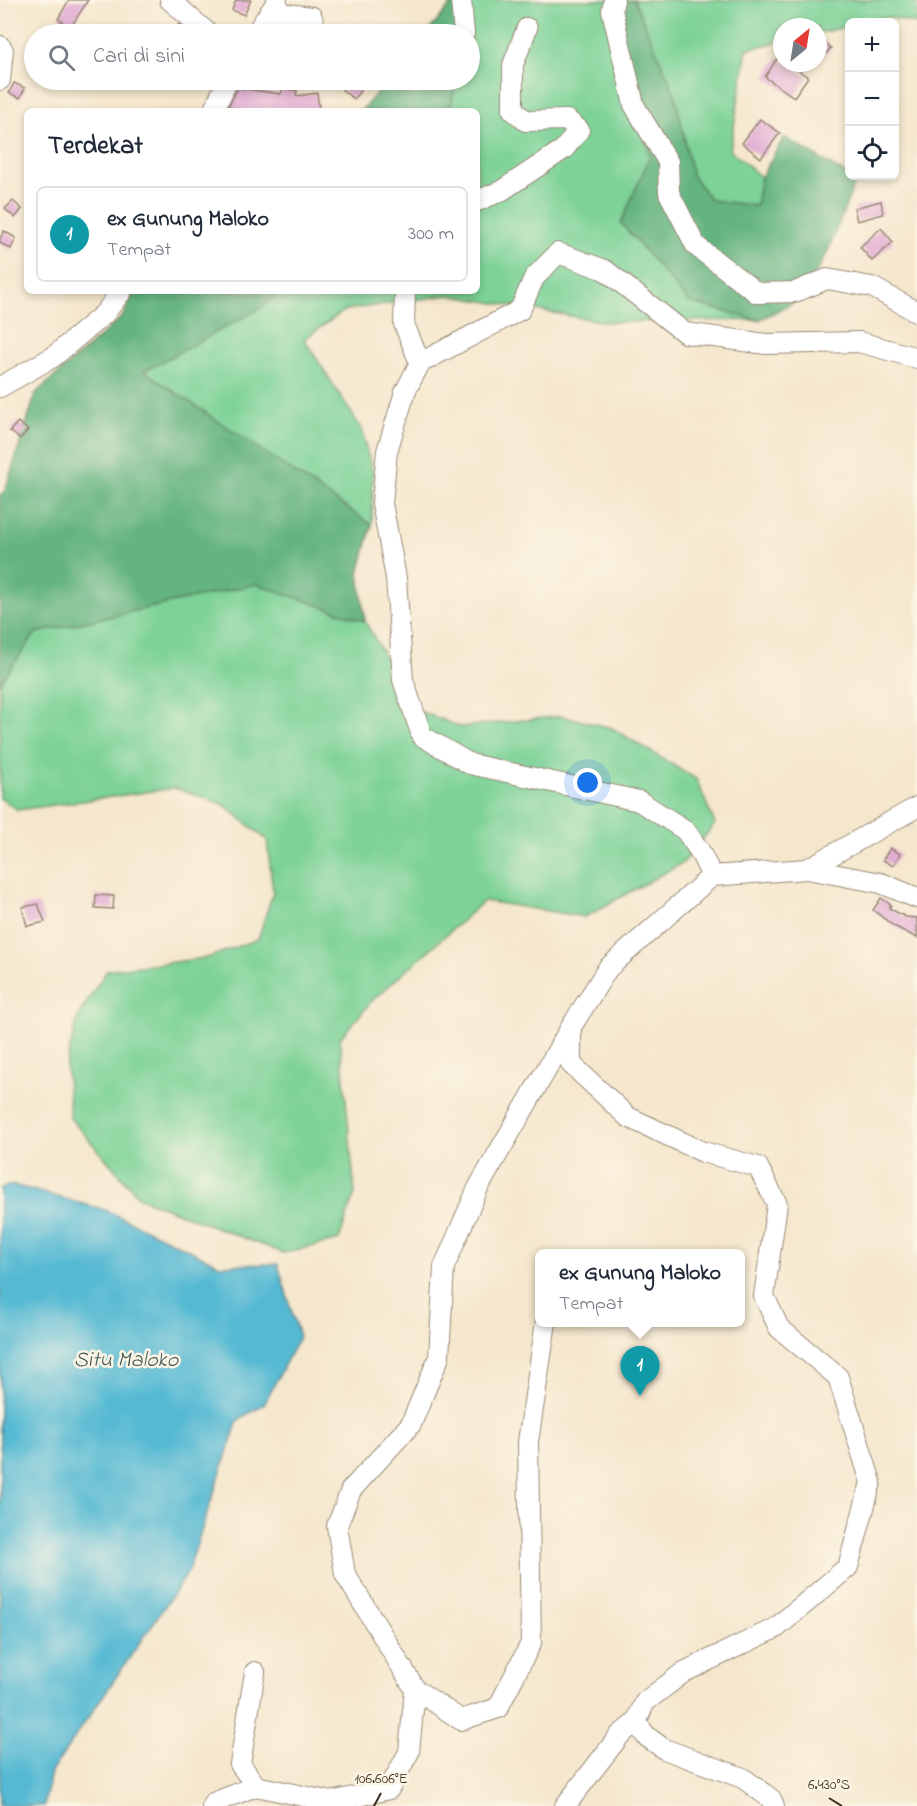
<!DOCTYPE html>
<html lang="id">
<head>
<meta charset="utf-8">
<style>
	:root { --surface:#fff; --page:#f6f6f7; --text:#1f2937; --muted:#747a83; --line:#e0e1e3; --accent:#db2777 }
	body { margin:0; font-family:"Indie Flower",sans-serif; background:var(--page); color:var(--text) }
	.controls { position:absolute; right:18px; top:18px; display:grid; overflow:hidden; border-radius:9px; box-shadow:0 3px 9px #0003 }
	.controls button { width:54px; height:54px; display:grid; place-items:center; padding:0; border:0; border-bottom:2px solid var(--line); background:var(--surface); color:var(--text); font:30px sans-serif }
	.compass { position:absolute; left:773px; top:18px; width:54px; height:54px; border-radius:50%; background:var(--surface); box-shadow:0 3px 9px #0003; rotate:30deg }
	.you { position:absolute; left:588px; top:783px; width:21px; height:21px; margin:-15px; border:4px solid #fff; border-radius:50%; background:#1a73e8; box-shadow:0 0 0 9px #1a73e833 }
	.badge { display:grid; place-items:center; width:39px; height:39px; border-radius:50%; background:var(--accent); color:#fff; font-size:20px; font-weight:700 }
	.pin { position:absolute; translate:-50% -50px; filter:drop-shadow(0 2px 3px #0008) }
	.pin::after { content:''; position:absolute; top:32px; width:21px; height:18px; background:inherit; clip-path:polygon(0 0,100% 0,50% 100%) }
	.popup { position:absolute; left:535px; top:1249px; width:210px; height:78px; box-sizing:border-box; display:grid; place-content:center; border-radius:9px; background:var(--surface); filter:drop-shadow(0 2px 4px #0005); font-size:20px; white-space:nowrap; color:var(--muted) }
	.popup b { font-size:22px; color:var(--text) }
	.popup::after { content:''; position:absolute; left:50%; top:100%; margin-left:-12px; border:12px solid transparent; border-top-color:var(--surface) }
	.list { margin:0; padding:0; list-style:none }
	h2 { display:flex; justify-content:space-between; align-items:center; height:78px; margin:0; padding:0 24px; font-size:26px }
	h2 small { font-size:20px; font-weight:400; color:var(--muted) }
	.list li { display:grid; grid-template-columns:39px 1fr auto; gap:18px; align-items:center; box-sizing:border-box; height:96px; margin:0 12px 12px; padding:0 12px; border:2px solid var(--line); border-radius:9px }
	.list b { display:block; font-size:22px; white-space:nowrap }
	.list p { margin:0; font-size:20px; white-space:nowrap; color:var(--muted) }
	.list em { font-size:20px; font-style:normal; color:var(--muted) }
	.icon { flex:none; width:33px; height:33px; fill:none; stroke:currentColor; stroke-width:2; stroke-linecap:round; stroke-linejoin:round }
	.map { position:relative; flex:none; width:917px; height:1806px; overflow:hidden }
	.search { position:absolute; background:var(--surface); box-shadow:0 3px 9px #0003; left:24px; top:24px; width:456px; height:66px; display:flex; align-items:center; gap:15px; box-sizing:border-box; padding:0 21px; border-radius:33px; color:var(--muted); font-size:22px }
	.panel { position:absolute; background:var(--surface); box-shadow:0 3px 9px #0003; left:24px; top:108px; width:456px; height:186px; border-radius:9px }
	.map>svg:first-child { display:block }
	.green { fill:#7bd297; stroke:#5b7e5a; stroke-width:1.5 }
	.forest { fill:#64b480; stroke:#506f4f; stroke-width:1.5 }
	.water { fill:#55b9d3; stroke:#487278; stroke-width:1.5 }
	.building { fill:#e1a9d2 }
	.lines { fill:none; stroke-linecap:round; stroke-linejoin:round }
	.minor-casing { stroke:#988876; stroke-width:22 }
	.minor { stroke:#fff; stroke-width:20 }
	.ticks { fill:none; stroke:#3b2a1e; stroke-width:2 }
	.labels { text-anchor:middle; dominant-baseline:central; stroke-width:5; stroke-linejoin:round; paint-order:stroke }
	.water-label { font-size:22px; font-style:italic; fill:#445c5d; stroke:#fcf5e5 }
	.ticks-label { font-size:15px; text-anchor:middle; fill:#3b2a1e; stroke:#fcf5e5; stroke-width:5; stroke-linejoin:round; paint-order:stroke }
</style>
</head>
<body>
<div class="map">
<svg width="917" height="1806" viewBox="0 0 917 1806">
	<rect width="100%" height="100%" fill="#fcf5e5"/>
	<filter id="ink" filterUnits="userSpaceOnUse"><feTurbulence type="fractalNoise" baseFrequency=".0167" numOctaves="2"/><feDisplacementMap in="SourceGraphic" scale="12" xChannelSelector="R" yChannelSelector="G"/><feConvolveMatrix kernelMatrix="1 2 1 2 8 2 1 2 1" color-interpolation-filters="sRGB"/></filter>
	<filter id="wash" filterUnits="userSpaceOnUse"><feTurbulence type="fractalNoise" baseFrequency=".008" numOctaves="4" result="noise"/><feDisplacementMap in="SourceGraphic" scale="24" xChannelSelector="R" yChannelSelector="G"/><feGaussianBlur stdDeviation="1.35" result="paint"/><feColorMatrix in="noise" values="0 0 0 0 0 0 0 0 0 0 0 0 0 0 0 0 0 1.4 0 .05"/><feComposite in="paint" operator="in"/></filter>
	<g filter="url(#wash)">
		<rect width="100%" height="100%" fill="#f5e7cd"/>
		<g class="green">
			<path d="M471 0H618L610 17 650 156 621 223 689 302 759 320 606 322 448 295 346 310 304 339 361 428 373 474 372 525 144 371 263 307 279 291H477V111H450L456 80H470Z"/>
			<path d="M634 0H917V24L889 17 866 22H850L849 26 818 33V27H782V41L747 49 730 150 761 177 756 206 711 200 692 175 675 94Z"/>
			<path d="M256 584 365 621 414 709 460 727 562 716 612 728 696 779 715 824 684 862 585 917 484 901 373 1000 340 1038 355 1193 339 1240 283 1253 140 1198 70 1118 66 1065 78 1016 107 970 207 958 258 939 273 892 267 840 223 804 175 788 18 810 0 798V683L35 633Z"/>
		</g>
		<g class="forest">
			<path d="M455 0 464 34H426Z"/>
			<path d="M618 0H634L675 94 692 175 711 200 756 206 761 177 784 137 856 180 827 253 801 299 759 320 689 302 621 223 650 156 610 16Z"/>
			<path d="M388 80H456L450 111H361Z"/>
			<path d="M134 291H279L263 307 144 371 372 525 359 573 365 621 256 584 36 633 0 683V495L5 491 36 393 123 316Z"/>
		</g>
		<path class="water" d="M13 1185 106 1210 220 1265 278 1264 299 1337 264 1404 238 1420 187 1574 51 1772 44 1806H0V1188Z"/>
		<g id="blocks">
			<g class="building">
				<path d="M69 0H88L71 27 58 19Z"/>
				<path d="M236 0H251L244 15 232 10Z"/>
				<path d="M179 24 191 34H171Z"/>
				<path d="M818 37 831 48 818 62Z"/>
				<path d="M778 57 782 60V63H787L808 77 794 97 765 77Z"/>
				<path d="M350 80H368L354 99 342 90Z"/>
				<path d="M14 83 25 88 20 98 9 93Z"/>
				<path d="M238 88 281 94 283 88 297 91 296 96 317 93 319 109 308 111H226Z"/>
				<path d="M760 119 780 133 761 158 742 143Z"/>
				<path d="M13 201 22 209 15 218 5 209Z"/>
				<path d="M881 201 883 214 857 221 854 208Z"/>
				<path d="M881 228 893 242 872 261 860 247Z"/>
				<path d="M4 231 16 238 11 249 0 243V239Z"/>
				<path d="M18 422 28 430 20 439 10 431Z"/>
				<path d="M890 848 900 854 893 866 883 860Z"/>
				<path d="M96 895 114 896 113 909 95 908Z"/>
				<path d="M881 898 891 905 889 908 900 914 906 917 917 918V938L894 926 873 910Z"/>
				<path d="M38 904 45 922 27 926 22 907Z"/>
			</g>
		</g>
	</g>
	<g filter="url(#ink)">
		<use href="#blocks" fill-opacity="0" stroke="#988876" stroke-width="1.5"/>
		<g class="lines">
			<defs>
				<g id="minor">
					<path d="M170 0 209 34"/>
					<path d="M461 0 464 33 462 34"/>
					<path d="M614 0 612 10 634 105 668 162 669 193 696 246 757 293 795 292 827 279 872 287 917 312"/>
					<path d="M270 12 312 17 317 34"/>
					<path d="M255 34 277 2"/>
					<path d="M0 46 3 50 0 80"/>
					<path d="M213 111 228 80"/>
					<path d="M477 201 501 191 564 149 579 130 567 120 526 121 513 110V65L527 28"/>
					<path d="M405 291 404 324 420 363"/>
					<path d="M0 387 53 357 104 314 122 291"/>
					<path d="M807 869 917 807"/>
					<path d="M712 876 699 850 685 830 639 801 470 764 422 736 403 680 396 578 382 503 387 451 405 392 420 363 520 310 534 278 558 253 605 270 685 333 766 344 859 342 917 358"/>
					<path d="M571 1030V1064L628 1117 703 1152 758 1167 777 1204 764 1296 779 1328 838 1377 871 1482 848 1567 776 1628 684 1672 645 1702 636 1722 646 1736 664 1749 743 1778 771 1799 774 1806"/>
					<path d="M546 1322 528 1442 531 1643 498 1708 461 1720 415 1689 345 1574 337 1526 351 1490 411 1424 439 1357 444 1267 478 1188 571 1027 608 968 712 876 807 869 881 883 917 898"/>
					<path d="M255 1672 240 1764 256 1786 331 1802 389 1789 409 1752 415 1689"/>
					<path d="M212 1806 213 1803 256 1786"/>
					<path d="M565 1806 620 1735 636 1722"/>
				</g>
			</defs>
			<use href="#minor" class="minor-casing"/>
			<use href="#minor" class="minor"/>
		</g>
	</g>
	<path class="ticks" d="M829 1798 842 1806M374 1806 381 1793"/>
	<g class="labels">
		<g class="water-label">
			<text x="126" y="1361">Situ Maloko</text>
		</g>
	</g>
	<g class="ticks-label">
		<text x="381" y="1783">106.606°E</text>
		<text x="829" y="1789">6.430°S</text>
	</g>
</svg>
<div class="controls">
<button>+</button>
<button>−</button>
<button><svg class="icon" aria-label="locate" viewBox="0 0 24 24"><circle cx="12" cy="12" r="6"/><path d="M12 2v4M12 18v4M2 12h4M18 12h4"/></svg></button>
</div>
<svg class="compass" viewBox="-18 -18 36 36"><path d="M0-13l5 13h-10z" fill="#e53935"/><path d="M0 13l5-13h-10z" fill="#747a83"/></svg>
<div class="you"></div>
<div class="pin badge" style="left:640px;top:1396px;background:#0f9aa8">1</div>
<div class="popup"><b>ex Gunung Maloko</b>Tempat</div>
<div class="search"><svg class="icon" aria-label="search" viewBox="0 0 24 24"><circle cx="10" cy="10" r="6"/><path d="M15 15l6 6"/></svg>Cari di sini</div>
<section class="panel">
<h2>Terdekat<small></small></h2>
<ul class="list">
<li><span class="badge" style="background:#0f9aa8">1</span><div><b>ex Gunung Maloko</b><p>Tempat</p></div><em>300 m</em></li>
</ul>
</section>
</div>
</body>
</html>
